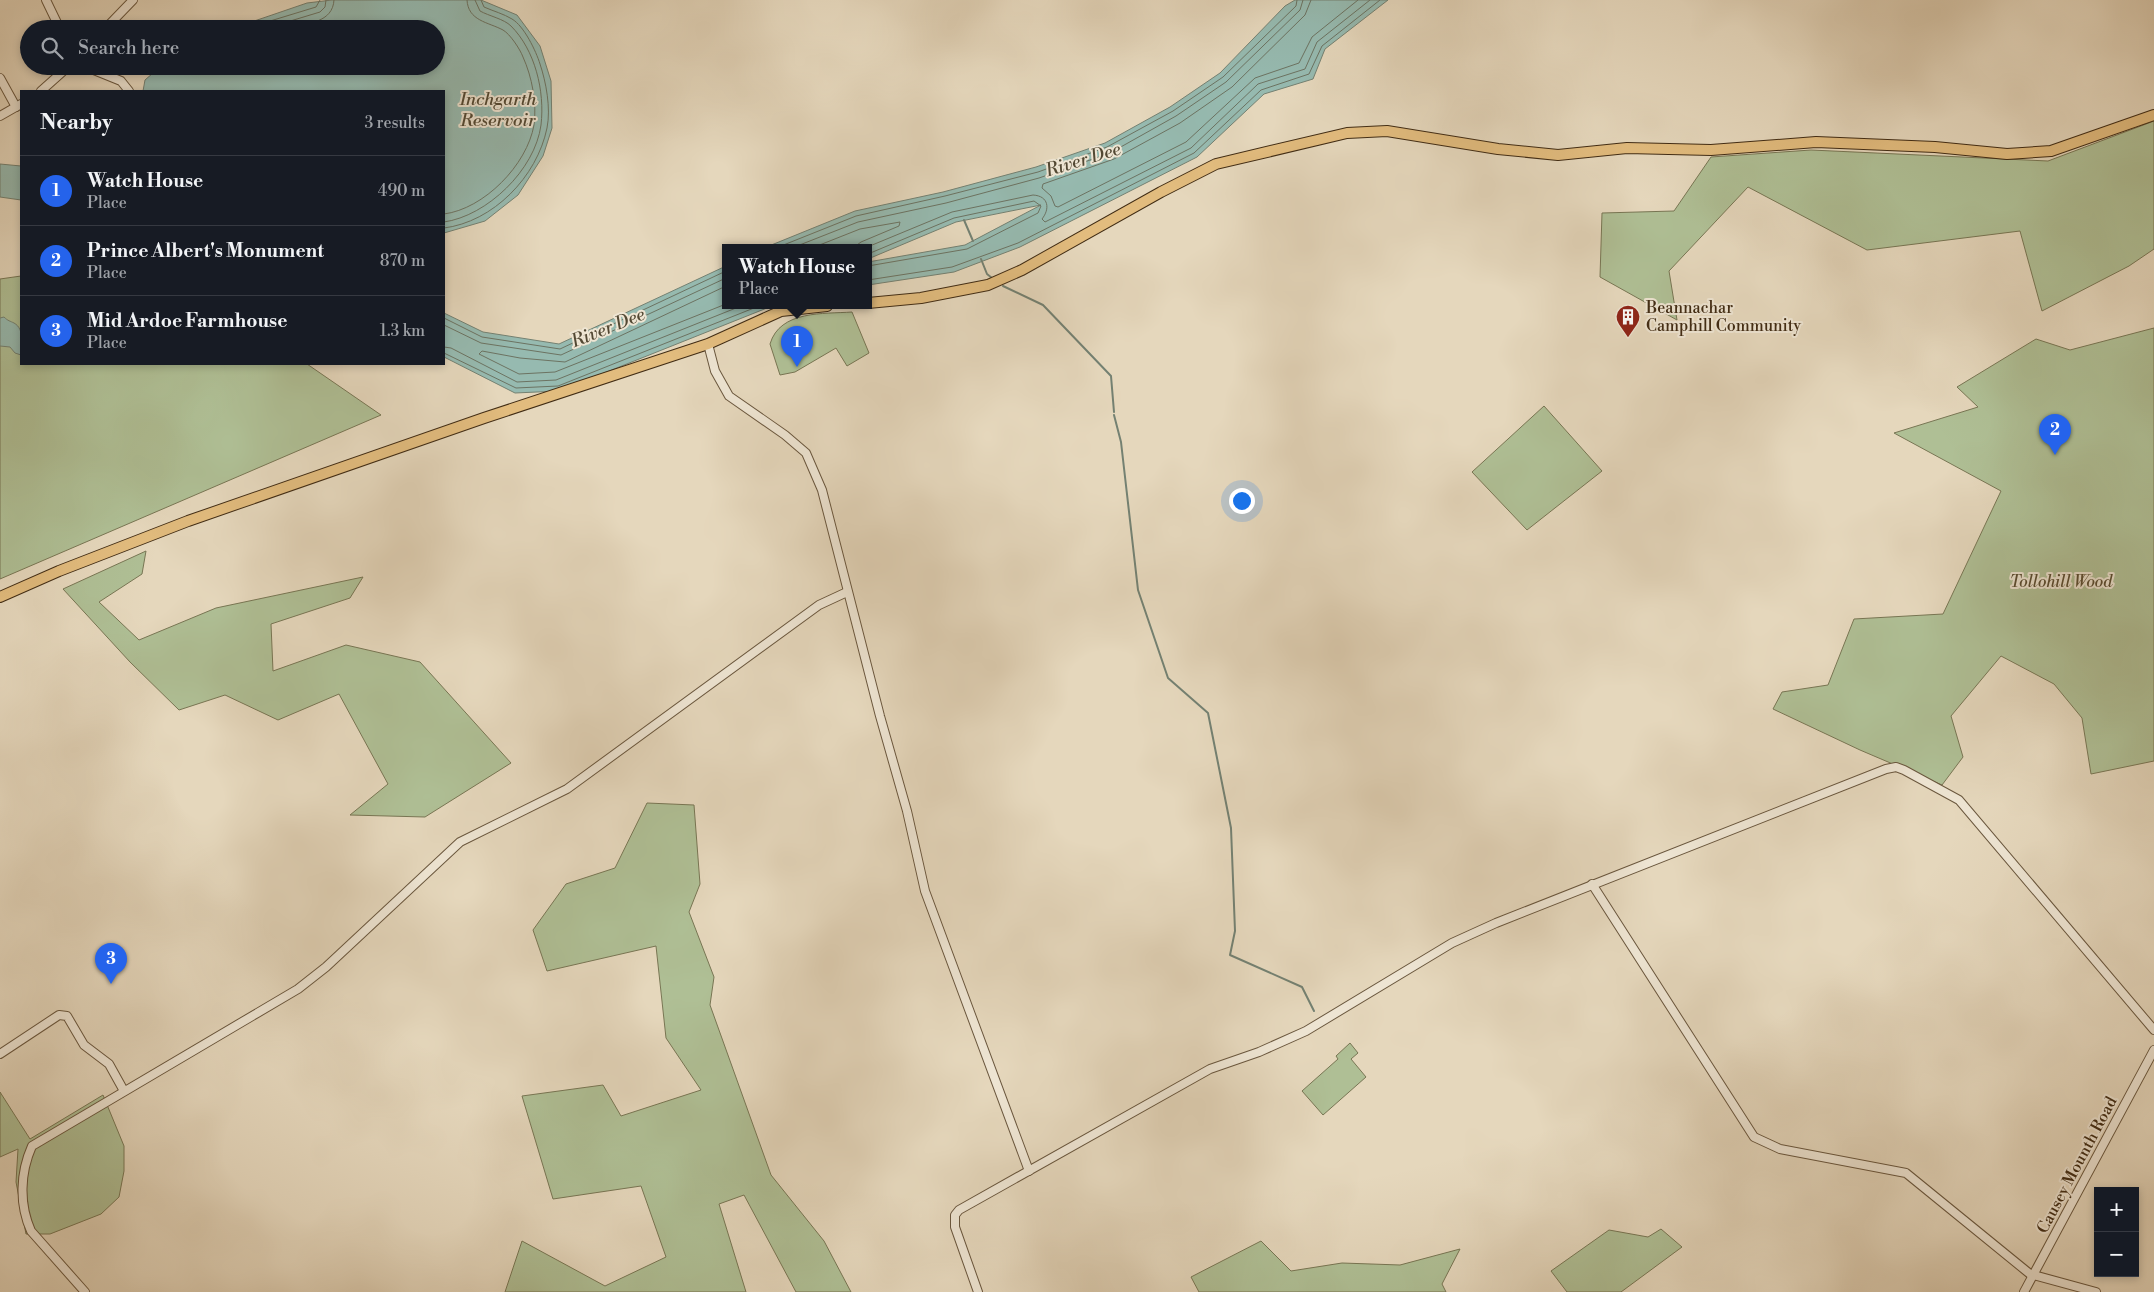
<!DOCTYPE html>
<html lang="en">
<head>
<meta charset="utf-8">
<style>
	:root { --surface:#171b24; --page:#20242c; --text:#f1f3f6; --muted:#9ea1a6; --line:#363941; --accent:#2563eb }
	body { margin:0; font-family:"Libre Bodoni",serif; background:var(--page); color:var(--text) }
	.controls { position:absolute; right:15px; bottom:15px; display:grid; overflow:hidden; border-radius:0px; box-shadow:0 2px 8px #0003 }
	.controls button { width:45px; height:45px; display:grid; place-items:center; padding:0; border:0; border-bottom:1px solid var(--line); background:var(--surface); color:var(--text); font:25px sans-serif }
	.you { position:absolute; left:1241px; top:500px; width:18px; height:18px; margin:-12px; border:4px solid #fff; border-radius:50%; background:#1a73e8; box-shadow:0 0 0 8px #1a73e833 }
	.badge { display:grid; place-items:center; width:32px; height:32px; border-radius:50%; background:var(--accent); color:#fff; font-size:16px; font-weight:700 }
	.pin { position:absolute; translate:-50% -41px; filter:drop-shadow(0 1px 2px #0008) }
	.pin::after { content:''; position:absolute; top:26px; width:18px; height:15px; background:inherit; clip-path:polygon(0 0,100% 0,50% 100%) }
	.popup { position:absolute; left:722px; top:244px; width:150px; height:65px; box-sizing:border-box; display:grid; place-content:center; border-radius:0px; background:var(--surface); filter:drop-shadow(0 1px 4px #0005); font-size:16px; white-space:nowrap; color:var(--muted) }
	.popup b { font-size:19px; color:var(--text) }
	.popup::after { content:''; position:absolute; left:50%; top:100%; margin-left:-10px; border:10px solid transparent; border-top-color:var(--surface) }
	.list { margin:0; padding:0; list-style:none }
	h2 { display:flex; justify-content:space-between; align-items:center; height:65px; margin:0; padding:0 20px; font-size:21px }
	h2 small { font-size:16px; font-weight:400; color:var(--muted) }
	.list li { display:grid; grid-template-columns:32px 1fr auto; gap:15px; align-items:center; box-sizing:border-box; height:70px; padding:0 20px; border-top:1px solid var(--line) }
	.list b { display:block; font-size:19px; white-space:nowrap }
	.list p { margin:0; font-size:16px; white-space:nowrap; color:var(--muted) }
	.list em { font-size:16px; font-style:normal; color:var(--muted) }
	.icon { flex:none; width:28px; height:28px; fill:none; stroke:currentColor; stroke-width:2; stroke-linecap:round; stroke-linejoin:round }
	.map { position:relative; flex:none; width:2154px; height:1292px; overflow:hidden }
	.search { position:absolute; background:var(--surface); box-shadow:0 2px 8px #0003; left:20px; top:20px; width:425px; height:55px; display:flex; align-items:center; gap:12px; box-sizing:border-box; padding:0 18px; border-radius:28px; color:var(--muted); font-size:19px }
	.panel { position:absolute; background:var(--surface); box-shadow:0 2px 8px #0003; left:20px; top:90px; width:425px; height:275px; border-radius:0px }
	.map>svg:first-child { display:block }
	.green { fill:#afbf95; stroke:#787654 }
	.water { fill:#96bab0; stroke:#748172 }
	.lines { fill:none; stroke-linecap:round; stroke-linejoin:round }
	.shore { stroke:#6c7362; stroke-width:1 }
	.stream { stroke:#748172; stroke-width:2 }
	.minor-casing { stroke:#6a573e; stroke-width:10 }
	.major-casing { stroke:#412c14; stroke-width:12 }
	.minor { stroke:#eee5d3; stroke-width:8 }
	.major { stroke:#e2bc7e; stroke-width:10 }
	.labels { text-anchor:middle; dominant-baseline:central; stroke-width:4; stroke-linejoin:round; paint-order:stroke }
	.poi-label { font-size:16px; fill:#412c14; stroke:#eee5d3; text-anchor:start }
	.park-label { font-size:16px; font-style:italic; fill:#57492e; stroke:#eee5d3 }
	.street-label { font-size:16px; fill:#412c14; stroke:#eee5d3 }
	.water-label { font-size:18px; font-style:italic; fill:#524833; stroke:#eee5d3 }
</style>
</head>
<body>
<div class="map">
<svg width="2154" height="1292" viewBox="0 0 2154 1292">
	<rect width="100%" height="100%" fill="#e5d7bc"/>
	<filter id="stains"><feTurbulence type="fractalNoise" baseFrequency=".004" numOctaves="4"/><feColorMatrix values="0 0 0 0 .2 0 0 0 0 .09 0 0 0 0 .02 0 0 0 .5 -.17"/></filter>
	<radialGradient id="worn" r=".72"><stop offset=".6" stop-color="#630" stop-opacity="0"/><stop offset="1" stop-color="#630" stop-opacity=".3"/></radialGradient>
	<g class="green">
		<path d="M2154 121V249L2129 266 2042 311 2020 231 1867 250 1748 187 1669 271 1677 320 1600 277 1602 213 1674 211 1711 157 1811 150 2048 161Z"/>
		<path d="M21 276V364H307L381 415 0 579V279Z"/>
		<path d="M852 312 869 353 847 366 836 348 795 372 780 375 770 344C780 310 824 314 852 312Z"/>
		<path d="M2154 328V761L2091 774 2082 718 2054 684 2001 656 1951 716 1963 757 1942 785 1860 750 1773 709 1782 692 1828 685 1854 619 1943 614 2001 491 1894 433 1978 407 1957 387 2036 339 2070 350Z"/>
		<path d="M1544 406 1602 471 1527 530 1472 472Z"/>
		<path d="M146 551 142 574 99 602 139 640 216 608 363 577 350 598 271 624 273 671 346 645 420 662 511 763 425 817 350 815 388 784 339 694 278 720 225 695 179 710 130 662 63 589Z"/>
		<path d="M647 803 694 805 700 884 689 912 714 977 710 1005 771 1175 824 1241 851 1292H796L744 1195 719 1204 746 1292H505L522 1241 605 1286 666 1257 641 1186 553 1199 522 1096 603 1085 621 1116 701 1090 666 1038 656 946 547 971 533 930 566 884 615 868Z"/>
		<path d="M1350 1043 1358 1053 1351 1059 1366 1077 1323 1115 1302 1091 1338 1059 1336 1056Z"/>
		<path d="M0 1092 30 1139 103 1095 124 1146V1171L119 1197 101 1214 50 1234H26L16 1182 18 1149 0 1157Z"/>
		<path d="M1661 1229 1682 1247 1621 1292H1567L1551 1271 1609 1230 1648 1237Z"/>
		<path d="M1261 1241 1291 1271 1342 1263 1400 1265 1460 1249 1442 1284 1446 1292H1199L1191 1277Z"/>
	</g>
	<g class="water">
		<path d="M332 0H481L517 15 540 46 551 81 552 128 543 156 518 195 485 221 444 233V91H143L145 80 161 66H436V29H231L307 3Z"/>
		<path d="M1295 0H1388L1325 49 1313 79 1264 94 1197 157 1020 247 954 272 868 285V262L965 245 1041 205 956 222 868 259V248H764L855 211 943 192 1036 167 1105 143 1170 107 1220 73 1285 6Z"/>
		<path d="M0 164 21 166V200L0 197Z"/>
		<path d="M726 266V306H772L559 391 515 393 444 357V313L483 332 559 344Z"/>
		<path d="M4 317C8 321 10 321 14 323 25 329 21 345 21 355L15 353 10 347 0 346V318Z"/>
	</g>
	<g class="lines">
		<g class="shore">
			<path d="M1311 0 1305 15 1232 87 1180 123 1114 159 1043 184 1042 188 1051 196 1055 206 1058 207 1186 142 1255 78 1299 63 1312 37 1358 0"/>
			<path d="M244 29 316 7 320 0"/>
			<path d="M264 29 320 12 325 7 326 0"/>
			<path d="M289 29C307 23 333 23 334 0"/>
			<path d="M444 214C484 209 527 165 534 125 537 103 532 77 523 57 520 49 510 34 503 30 488 22 468 21 467 0"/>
			<path d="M444 222C487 216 535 170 541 125 545 91 535 50 511 26 504 19 489 16 480 11L475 0"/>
			<path d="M444 228C493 222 537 177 547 128 551 108 546 82 540 64 536 51 524 26 512 19 504 14 493 11 484 7L481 0"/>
			<path d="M776 248 856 216 945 196 1038 172 1107 147 1173 111 1223 77 1296 6 1297 0"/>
			<path d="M792 248 858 222 946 203 1039 178 1110 153 1176 116 1226 82 1300 10 1303 0"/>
			<path d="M812 248 860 229 900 222 899 226 861 242 853 248"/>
			<path d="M865 248 952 212 1033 195C1049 196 1050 209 1042 219L1045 222 1191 148 1258 84 1305 69 1317 42 1370 0"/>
			<path d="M868 254 954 218 1034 201 1041 206 1038 213 967 249 868 266"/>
			<path d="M868 280 952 267 1018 243 1194 153 1261 90 1309 74 1322 46 1380 0"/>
			<path d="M726 286 565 362 520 358 482 351 479 354 519 374 555 372 726 304"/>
			<path d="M444 318 482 337 560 349 726 271"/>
			<path d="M444 325 481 343 561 355 726 278"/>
			<path d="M444 347 451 348 517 382 556 380 741 306"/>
			<path d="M444 353 516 388 558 386 759 306"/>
		</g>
		<g class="stream">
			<path d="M964 220 973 241"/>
			<path d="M981 259 987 274 992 278"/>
			<path d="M1003 286 1043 305 1111 376 1114 412"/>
			<path d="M1114 415 1121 442 1138 590 1168 678 1208 713 1231 828 1235 931 1230 955 1302 987 1314 1011"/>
		</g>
		<defs>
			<g id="minor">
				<path d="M46 0 60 29"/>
				<path d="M105 29 133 0"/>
				<path d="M84 66 121 81 129 91"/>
				<path d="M0 78 16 107"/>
				<path d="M41 91 69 66"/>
				<path d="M0 116 21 104"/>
				<path d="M708 344 715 371 729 396 785 435 806 453 822 490 880 716 907 811 925 891 1029 1171"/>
				<path d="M1592 884 1754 1137 1780 1149 1906 1173 2030 1274 2096 1292"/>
				<path d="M0 1054 59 1015 67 1016 84 1045 109 1064 124 1091"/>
				<path d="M85 1292 31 1231C19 1204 20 1173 32 1146L298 989 326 967 460 842 567 789 819 605 847 592"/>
				<path d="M978 1292 955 1227V1215L959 1210 1210 1069 1259 1052 1306 1031 1452 943 1496 923 1886 769 1896 767 1904 770 1959 800 2154 1030"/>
				<path d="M2024 1292 2154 1050"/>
			</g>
			<g id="major">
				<path d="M868 303 921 298 988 285 1022 270 1161 192 1216 164 1347 133 1387 131 1498 149 1558 155 1627 148 1711 150 1816 142 1935 147 2007 154 2051 151 2154 115"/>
				<path d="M0 597 59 571 188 521 484 418 708 344 781 311 827 306"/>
			</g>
		</defs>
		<use href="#minor" class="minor-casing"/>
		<use href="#major" class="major-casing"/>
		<use href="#minor" class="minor"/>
		<use href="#major" class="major"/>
	</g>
	<defs>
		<symbol id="building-pin" viewBox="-11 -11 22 30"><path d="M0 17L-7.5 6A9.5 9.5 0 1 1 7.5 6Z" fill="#8f2418" stroke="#eee5d3"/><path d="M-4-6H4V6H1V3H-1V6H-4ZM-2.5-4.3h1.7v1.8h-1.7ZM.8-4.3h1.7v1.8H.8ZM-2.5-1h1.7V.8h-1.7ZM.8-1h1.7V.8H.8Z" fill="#fff"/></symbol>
	</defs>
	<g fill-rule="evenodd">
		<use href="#building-pin" x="1614" y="303" width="28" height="38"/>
	</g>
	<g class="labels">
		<g class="poi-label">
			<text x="1646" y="308">Beannachar<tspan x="1646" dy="18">Camphill Community</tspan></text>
		</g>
		<g class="park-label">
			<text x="2061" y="582">Tollohill Wood</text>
		</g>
		<g class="street-label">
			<text transform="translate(2077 1165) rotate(-62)">Causey Mounth Road</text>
		</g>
		<g class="water-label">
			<text x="498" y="99">Inchgarth<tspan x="498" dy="21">Reservoir</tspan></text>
			<text transform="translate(1083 160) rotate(-17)">River Dee</text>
			<text transform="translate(608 328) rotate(-22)">River Dee</text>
		</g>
	</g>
	<rect width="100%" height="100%" filter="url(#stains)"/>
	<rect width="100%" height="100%" fill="url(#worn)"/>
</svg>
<div class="controls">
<button>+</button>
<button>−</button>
</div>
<div class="you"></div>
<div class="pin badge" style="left:797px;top:367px">1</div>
<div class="popup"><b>Watch House</b>Place</div>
<div class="pin badge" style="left:2055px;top:455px">2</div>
<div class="pin badge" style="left:111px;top:984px">3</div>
<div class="search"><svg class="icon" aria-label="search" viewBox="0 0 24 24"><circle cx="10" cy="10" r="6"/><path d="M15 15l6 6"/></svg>Search here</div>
<section class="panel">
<h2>Nearby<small>3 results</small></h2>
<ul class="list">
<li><span class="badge">1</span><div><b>Watch House</b><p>Place</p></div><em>490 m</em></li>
<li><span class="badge">2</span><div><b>Prince Albert's Monument</b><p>Place</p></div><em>870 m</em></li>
<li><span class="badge">3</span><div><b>Mid Ardoe Farmhouse</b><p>Place</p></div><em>1.3 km</em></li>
</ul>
</section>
</div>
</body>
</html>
